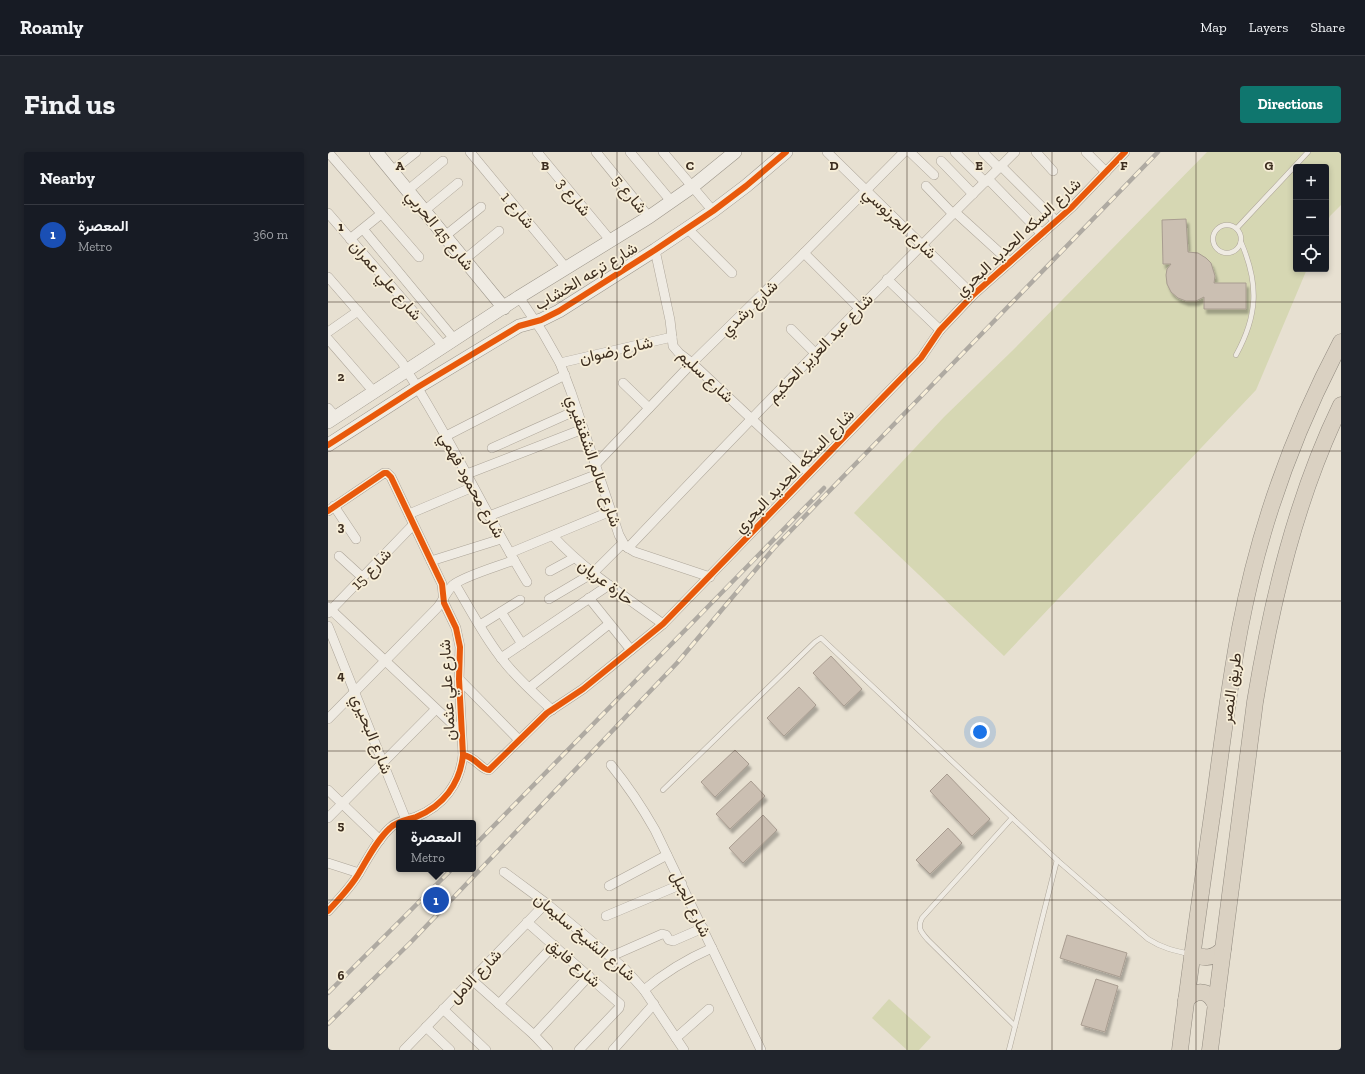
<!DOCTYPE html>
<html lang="en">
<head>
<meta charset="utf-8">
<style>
	:root { --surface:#171b24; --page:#20242c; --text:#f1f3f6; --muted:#9ea1a6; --line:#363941; --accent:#0f766e }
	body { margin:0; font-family:"Zilla Slab",Vazirmatn,serif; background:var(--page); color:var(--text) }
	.controls { position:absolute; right:12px; top:12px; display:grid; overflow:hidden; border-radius:4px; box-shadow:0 2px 6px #0003 }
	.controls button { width:36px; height:36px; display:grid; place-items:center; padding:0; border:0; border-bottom:1px solid var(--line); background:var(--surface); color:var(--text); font:20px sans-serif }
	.you { position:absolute; left:652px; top:580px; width:14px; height:14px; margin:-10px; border:3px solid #fff; border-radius:50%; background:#1a73e8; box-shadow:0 0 0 6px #1a73e833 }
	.badge { display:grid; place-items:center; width:26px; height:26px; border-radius:50%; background:var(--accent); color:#fff; font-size:13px; font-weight:700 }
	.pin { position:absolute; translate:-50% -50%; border:2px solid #fff; box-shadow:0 1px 4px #0006 }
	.popup { position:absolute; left:68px; top:668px; width:80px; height:52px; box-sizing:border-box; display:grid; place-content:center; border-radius:4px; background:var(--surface); filter:drop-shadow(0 1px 3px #0005); font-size:13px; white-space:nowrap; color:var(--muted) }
	.popup b { font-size:15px; color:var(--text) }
	.popup::after { content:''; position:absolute; left:50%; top:100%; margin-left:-8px; border:8px solid transparent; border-top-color:var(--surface) }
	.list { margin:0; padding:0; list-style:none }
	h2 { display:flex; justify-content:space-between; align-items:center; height:52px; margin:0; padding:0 16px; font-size:17px }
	h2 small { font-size:13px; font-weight:400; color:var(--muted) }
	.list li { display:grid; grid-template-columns:26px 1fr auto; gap:12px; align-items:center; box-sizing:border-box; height:60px; padding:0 16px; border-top:1px solid var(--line) }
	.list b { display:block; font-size:15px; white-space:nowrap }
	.list p { margin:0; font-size:13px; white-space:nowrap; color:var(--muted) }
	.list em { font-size:13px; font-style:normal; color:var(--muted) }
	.icon { flex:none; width:22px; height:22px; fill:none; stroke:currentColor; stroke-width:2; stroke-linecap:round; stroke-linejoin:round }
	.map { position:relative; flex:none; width:1013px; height:898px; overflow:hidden; border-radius:4px }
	header { display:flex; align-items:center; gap:24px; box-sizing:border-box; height:56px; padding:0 20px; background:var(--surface); border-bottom:1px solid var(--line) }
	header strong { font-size:19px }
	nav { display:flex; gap:22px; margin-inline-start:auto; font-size:14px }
	.intro { display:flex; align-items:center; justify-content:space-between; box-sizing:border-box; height:96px; padding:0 24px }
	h1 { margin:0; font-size:28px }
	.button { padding:10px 18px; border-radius:4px; background:var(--accent); color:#fff; font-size:14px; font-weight:700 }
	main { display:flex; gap:24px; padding:0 24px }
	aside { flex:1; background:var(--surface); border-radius:4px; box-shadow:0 2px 6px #0003 }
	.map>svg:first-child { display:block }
	.green { fill:#d6d7b3 }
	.building { fill:#cbbfb2; stroke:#a89c90; filter:url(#shadow) }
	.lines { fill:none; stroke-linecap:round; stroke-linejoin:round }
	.lane-casing { stroke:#ada599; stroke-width:5.5 }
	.street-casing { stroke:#ada599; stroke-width:10 }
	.secondary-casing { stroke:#9c958a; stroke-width:14 }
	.highway-casing { stroke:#928b80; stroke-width:17 }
	.lane { stroke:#efebe3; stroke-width:4.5 }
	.street { stroke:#efebe3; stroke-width:9 }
	.secondary { stroke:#efebe3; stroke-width:13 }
	.highway { stroke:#dad1c2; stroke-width:16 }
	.rail-casing { stroke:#afaaa2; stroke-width:4.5 }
	.rail { stroke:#f7eed8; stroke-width:3; stroke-dasharray:9; stroke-linecap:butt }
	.cycleway-casing { stroke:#f7eed8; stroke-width:8 }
	.cycleway { stroke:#e8590c; stroke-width:6 }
	.grid { fill:none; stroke:#3d2e20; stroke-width:1; stroke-opacity:0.55 }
	.labels { text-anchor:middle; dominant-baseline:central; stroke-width:3.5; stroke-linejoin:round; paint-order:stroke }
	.street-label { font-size:16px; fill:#3d2e20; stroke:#f7eed8 }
	.grid-label { font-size:13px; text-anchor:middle; font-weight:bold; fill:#3d2e20; stroke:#f7eed8; stroke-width:3.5; stroke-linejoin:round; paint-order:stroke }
</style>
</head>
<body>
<header>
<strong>Roamly</strong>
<nav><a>Map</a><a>Layers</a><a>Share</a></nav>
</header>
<div class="intro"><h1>Find us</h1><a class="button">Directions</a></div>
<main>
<aside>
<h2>Nearby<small></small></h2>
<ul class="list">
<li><span class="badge" style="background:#1a4fb4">1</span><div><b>المعصرة</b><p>Metro</p></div><em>360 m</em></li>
</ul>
</aside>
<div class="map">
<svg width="1013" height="898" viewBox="0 0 1013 898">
	<defs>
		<filter id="shadow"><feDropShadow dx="2.5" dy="4.5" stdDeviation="1" flood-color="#0004"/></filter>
	</defs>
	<rect width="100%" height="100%" fill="#e7e0d1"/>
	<g class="green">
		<path d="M879 0H1013V53L1002 64 998 74V15H968V117H979L928 238 676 504 526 361 616 265 684 199Z"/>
		<path d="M561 847 603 885 591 898H579L544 866Z"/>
	</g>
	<g class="building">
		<path d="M858 67 860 100 870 101 878 106 883 111 887 124 886 131H918V157H876V145L868 149H858L850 146 843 140 839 132 838 123 839 117 843 112H835L834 68Z"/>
		<path d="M503 504 534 537 516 554 485 521Z"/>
		<path d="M471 535 488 553 456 584 439 566Z"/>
		<path d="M407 598 421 612 387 645 373 630Z"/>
		<path d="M619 622 662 667 644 684 602 639Z"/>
		<path d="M423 629 437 644 402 677 388 662Z"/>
		<path d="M435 663 449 678 415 711 401 696Z"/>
		<path d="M620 676 634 691 602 722 588 708Z"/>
		<path d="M739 783 799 801 792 825 732 806Z"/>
		<path d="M768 827 790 834 777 880 753 873Z"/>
	</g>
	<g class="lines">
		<defs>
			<g id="lane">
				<circle cx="899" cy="87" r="14"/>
				<path d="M909 76 980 0"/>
				<path d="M908 203C930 163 931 132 913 90"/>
				<path d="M335 638 487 490 493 486 729 708 820 787C834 796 847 799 862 802"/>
				<path d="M684 666 594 766C589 776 593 780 600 788L687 874"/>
				<path d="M681 898 729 708"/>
			</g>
			<g id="street">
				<path d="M0 0 91 105"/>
				<path d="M142 0 239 117"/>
				<path d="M209 0 283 89"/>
				<path d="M268 0 321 65"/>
				<path d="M302 0 343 49"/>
				<path d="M335 0 385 59"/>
				<path d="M499 0 645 143"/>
				<path d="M582 0 606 23"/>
				<path d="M627 0 657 30"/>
				<path d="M655 0 671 16"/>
				<path d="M708 0 725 19"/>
				<path d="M758 0 778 20"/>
				<path d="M613 9 645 42"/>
				<path d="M673 14 728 69"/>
				<path d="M64 19 88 0"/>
				<path d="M660 27 714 82"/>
				<path d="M598 34 625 62"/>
				<path d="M80 38 115 9"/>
				<path d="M96 59 130 31"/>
				<path d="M627 60 682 110"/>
				<path d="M0 61 116 195"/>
				<path d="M359 76 404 121"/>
				<path d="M35 77 127 188"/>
				<path d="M117 84 153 55"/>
				<path d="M22 87 53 62"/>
				<path d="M327 98 342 168 345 194 351 201 364 211 481 321"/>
				<path d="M476 101 531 156"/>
				<path d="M136 108 171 79"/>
				<path d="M0 125 74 210 79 219C123 287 157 361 199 430"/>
				<path d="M559 127 612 178"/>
				<path d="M191 145 215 181 232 211 243 240 291 383 297 394 307 400 382 425"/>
				<path d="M463 177 487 201"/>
				<path d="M0 180 30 159"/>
				<path d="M0 187 46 240"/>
				<path d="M232 211 344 185"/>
				<path d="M295 231 321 256"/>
				<path d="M0 256 8 265"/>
				<path d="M118 284 237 223"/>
				<path d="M164 296 249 258"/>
				<path d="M267 313 364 211 468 109 576 0"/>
				<path d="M139 322 255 277"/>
				<path d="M6 354 28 387"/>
				<path d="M0 359 56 321H59L63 325 114 432 116 451 128 476 132 495 131 527 135 603C132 632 115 654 88 665 79 668 69 669 62 676 49 688 40 706 31 721 23 735 11 747 0 759"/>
				<path d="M81 362 145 335"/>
				<path d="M161 364 270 322"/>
				<path d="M225 384C257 419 297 444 335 472"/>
				<path d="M300 396C427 262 556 130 687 0"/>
				<path d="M182 401 283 359"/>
				<path d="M11 404 34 425"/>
				<path d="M103 409 173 387"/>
				<path d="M222 419 246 406"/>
				<path d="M127 432C143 459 158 488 178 512 192 529 208 543 224 558"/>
				<path d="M261 446 303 498"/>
				<path d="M221 447 265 421 295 391"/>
				<path d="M0 455 133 580"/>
				<path d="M173 460 194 492"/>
				<path d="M0 461 85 373"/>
				<path d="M152 473 192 448"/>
				<path d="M0 474 78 668"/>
				<path d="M173 506 281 433"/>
				<path d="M131 527 191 588"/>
				<path d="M201 536 281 472"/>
				<path d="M0 567 109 456C115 449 118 440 125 433 136 424 171 414 186 408"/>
				<path d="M135 603C148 605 153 618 161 618L219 561 255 537 335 472 593 206 612 178 645 143 744 55 797 0"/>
				<path d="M283 613C300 634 314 655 327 678L433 898"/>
				<path d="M0 638 52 688"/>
				<path d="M0 666 108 557"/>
				<path d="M0 711 31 721"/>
				<path d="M176 720 218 751 297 817 316 838 356 898"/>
				<path d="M281 734 339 703"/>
				<path d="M278 764 354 732"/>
				<path d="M199 770 292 852 291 856 251 898"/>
				<path d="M284 804 334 782 338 783 341 788 345 789 375 776"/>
				<path d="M144 828 206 883 220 898"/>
				<path d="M316 838C337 820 359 807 384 796"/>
				<path d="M171 852 226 793"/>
				<path d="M115 857 158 898"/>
				<path d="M98 875 122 898"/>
				<path d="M206 883 261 824"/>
				<path d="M348 886 381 857"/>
				<path d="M76 898 218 751"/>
				<path d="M285 898 326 852"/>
			</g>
			<g id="secondary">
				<path d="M48 0 176 156"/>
				<path d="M0 270 191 145 321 65 364 35 407 0"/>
				<path d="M0 293 90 235 191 174 213 168 231 159 327 98 385 59 418 34 458 0"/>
			</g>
			<g id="highway">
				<path d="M864 802C876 807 886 807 895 797"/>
				<path d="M858 848C869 836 882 838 888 854"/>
				<path d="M852 898C862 815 874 733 886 650 894 592 901 534 912 476 931 376 966 279 1013 190"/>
				<path d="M882 898 927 550C944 448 968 346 1013 253"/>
			</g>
		</defs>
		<use href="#lane" class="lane-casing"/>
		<use href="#street" class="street-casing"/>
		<use href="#secondary" class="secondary-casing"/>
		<use href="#highway" class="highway-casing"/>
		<use href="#lane" class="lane"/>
		<use href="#street" class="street"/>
		<use href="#secondary" class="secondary"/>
		<use href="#highway" class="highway"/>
		<defs>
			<g id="rail">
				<path d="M145 695 496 336"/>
				<path d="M0 841 124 717"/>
				<path d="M0 872 84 789 349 511 446 396 830 0"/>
			</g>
		</defs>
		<use href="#rail" class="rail-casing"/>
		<use href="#rail" class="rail"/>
		<defs>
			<g id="cycleway">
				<path d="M0 293 90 235 191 174 213 168 231 159 327 98 385 59 418 34 458 0"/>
				<path d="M0 359 56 321H59L63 325 114 432 116 451 128 476 132 495 131 527 135 603C132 632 115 654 88 665 79 668 69 669 62 676 49 688 40 706 31 721 23 735 11 747 0 759"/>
				<path d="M135 603C148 605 153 618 161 618L219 561 255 537 335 472 593 206 612 178 645 143 744 55 797 0"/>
			</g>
		</defs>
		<use href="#cycleway" class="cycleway-casing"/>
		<use href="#cycleway" class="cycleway"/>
	</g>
	<path class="grid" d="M145 0V898M289 0V898M434 0V898M579 0V898M724 0V898M868 0V898M0 150H1013M0 299H1013M0 449H1013M0 599H1013M0 748H1013"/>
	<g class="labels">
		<g class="street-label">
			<text transform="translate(302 42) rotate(50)">شارع 5</text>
			<text transform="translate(246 45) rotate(51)">شارع 3</text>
			<text transform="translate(190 58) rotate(50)">شارع 1</text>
			<text transform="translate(572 71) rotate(44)">شارع الجرنوسي</text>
			<text transform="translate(112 78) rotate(51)">شارع 45 الحربي</text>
			<text transform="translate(690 85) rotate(-43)">شارع السكه الحديد البحري</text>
			<text transform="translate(258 124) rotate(-31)">شارع ترعه الخشاب</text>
			<text transform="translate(58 128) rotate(49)">شارع علي عمران</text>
			<text transform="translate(421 156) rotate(-44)">شارع رشدي</text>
			<text transform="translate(492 196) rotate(-46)">شارع عبد العزيز الحكيم</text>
			<text transform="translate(288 198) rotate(-13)">شارع رضوان</text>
			<text transform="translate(378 224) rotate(43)">شارع سليم</text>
			<text transform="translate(266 309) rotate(71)">شارع سالم الشقنقيري</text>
			<text transform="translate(466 319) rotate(-46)">شارع السكه الحديد البحري</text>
			<text transform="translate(144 333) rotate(61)">شارع محمود فهمي</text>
			<text transform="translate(43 417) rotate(-46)">شارع 15</text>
			<text transform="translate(278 430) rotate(37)">حارة عريان</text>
			<text transform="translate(903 536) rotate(-82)">طريق النصر</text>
			<text transform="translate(119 538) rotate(-93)">شارع علي عثمان</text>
			<text transform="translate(44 582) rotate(68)">شارع البحيري</text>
			<text transform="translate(363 752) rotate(64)">شارع الجبل</text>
			<text transform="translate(257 785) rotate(40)">شارع الشيخ سليمان</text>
			<text transform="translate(246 811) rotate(41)">شارع فايق</text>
			<text transform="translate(147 824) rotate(-46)">شارع الامل</text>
		</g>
	</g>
	<g class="grid-label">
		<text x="72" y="18">A</text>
		<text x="217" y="18">B</text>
		<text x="362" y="18">C</text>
		<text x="506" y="18">D</text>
		<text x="651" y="18">E</text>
		<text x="796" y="18">F</text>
		<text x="941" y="18">G</text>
		<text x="13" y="79">1</text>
		<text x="13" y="229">2</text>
		<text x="13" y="379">3</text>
		<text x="13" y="528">4</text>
		<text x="13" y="678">5</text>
		<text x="13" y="828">6</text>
	</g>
</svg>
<div class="controls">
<button>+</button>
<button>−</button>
<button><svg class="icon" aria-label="locate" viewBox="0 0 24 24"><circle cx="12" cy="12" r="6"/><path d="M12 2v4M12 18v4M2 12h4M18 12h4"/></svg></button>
</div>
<div class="you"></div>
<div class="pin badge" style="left:108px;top:748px;background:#1a4fb4">1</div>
<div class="popup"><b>المعصرة</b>Metro</div>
</div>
</main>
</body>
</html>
